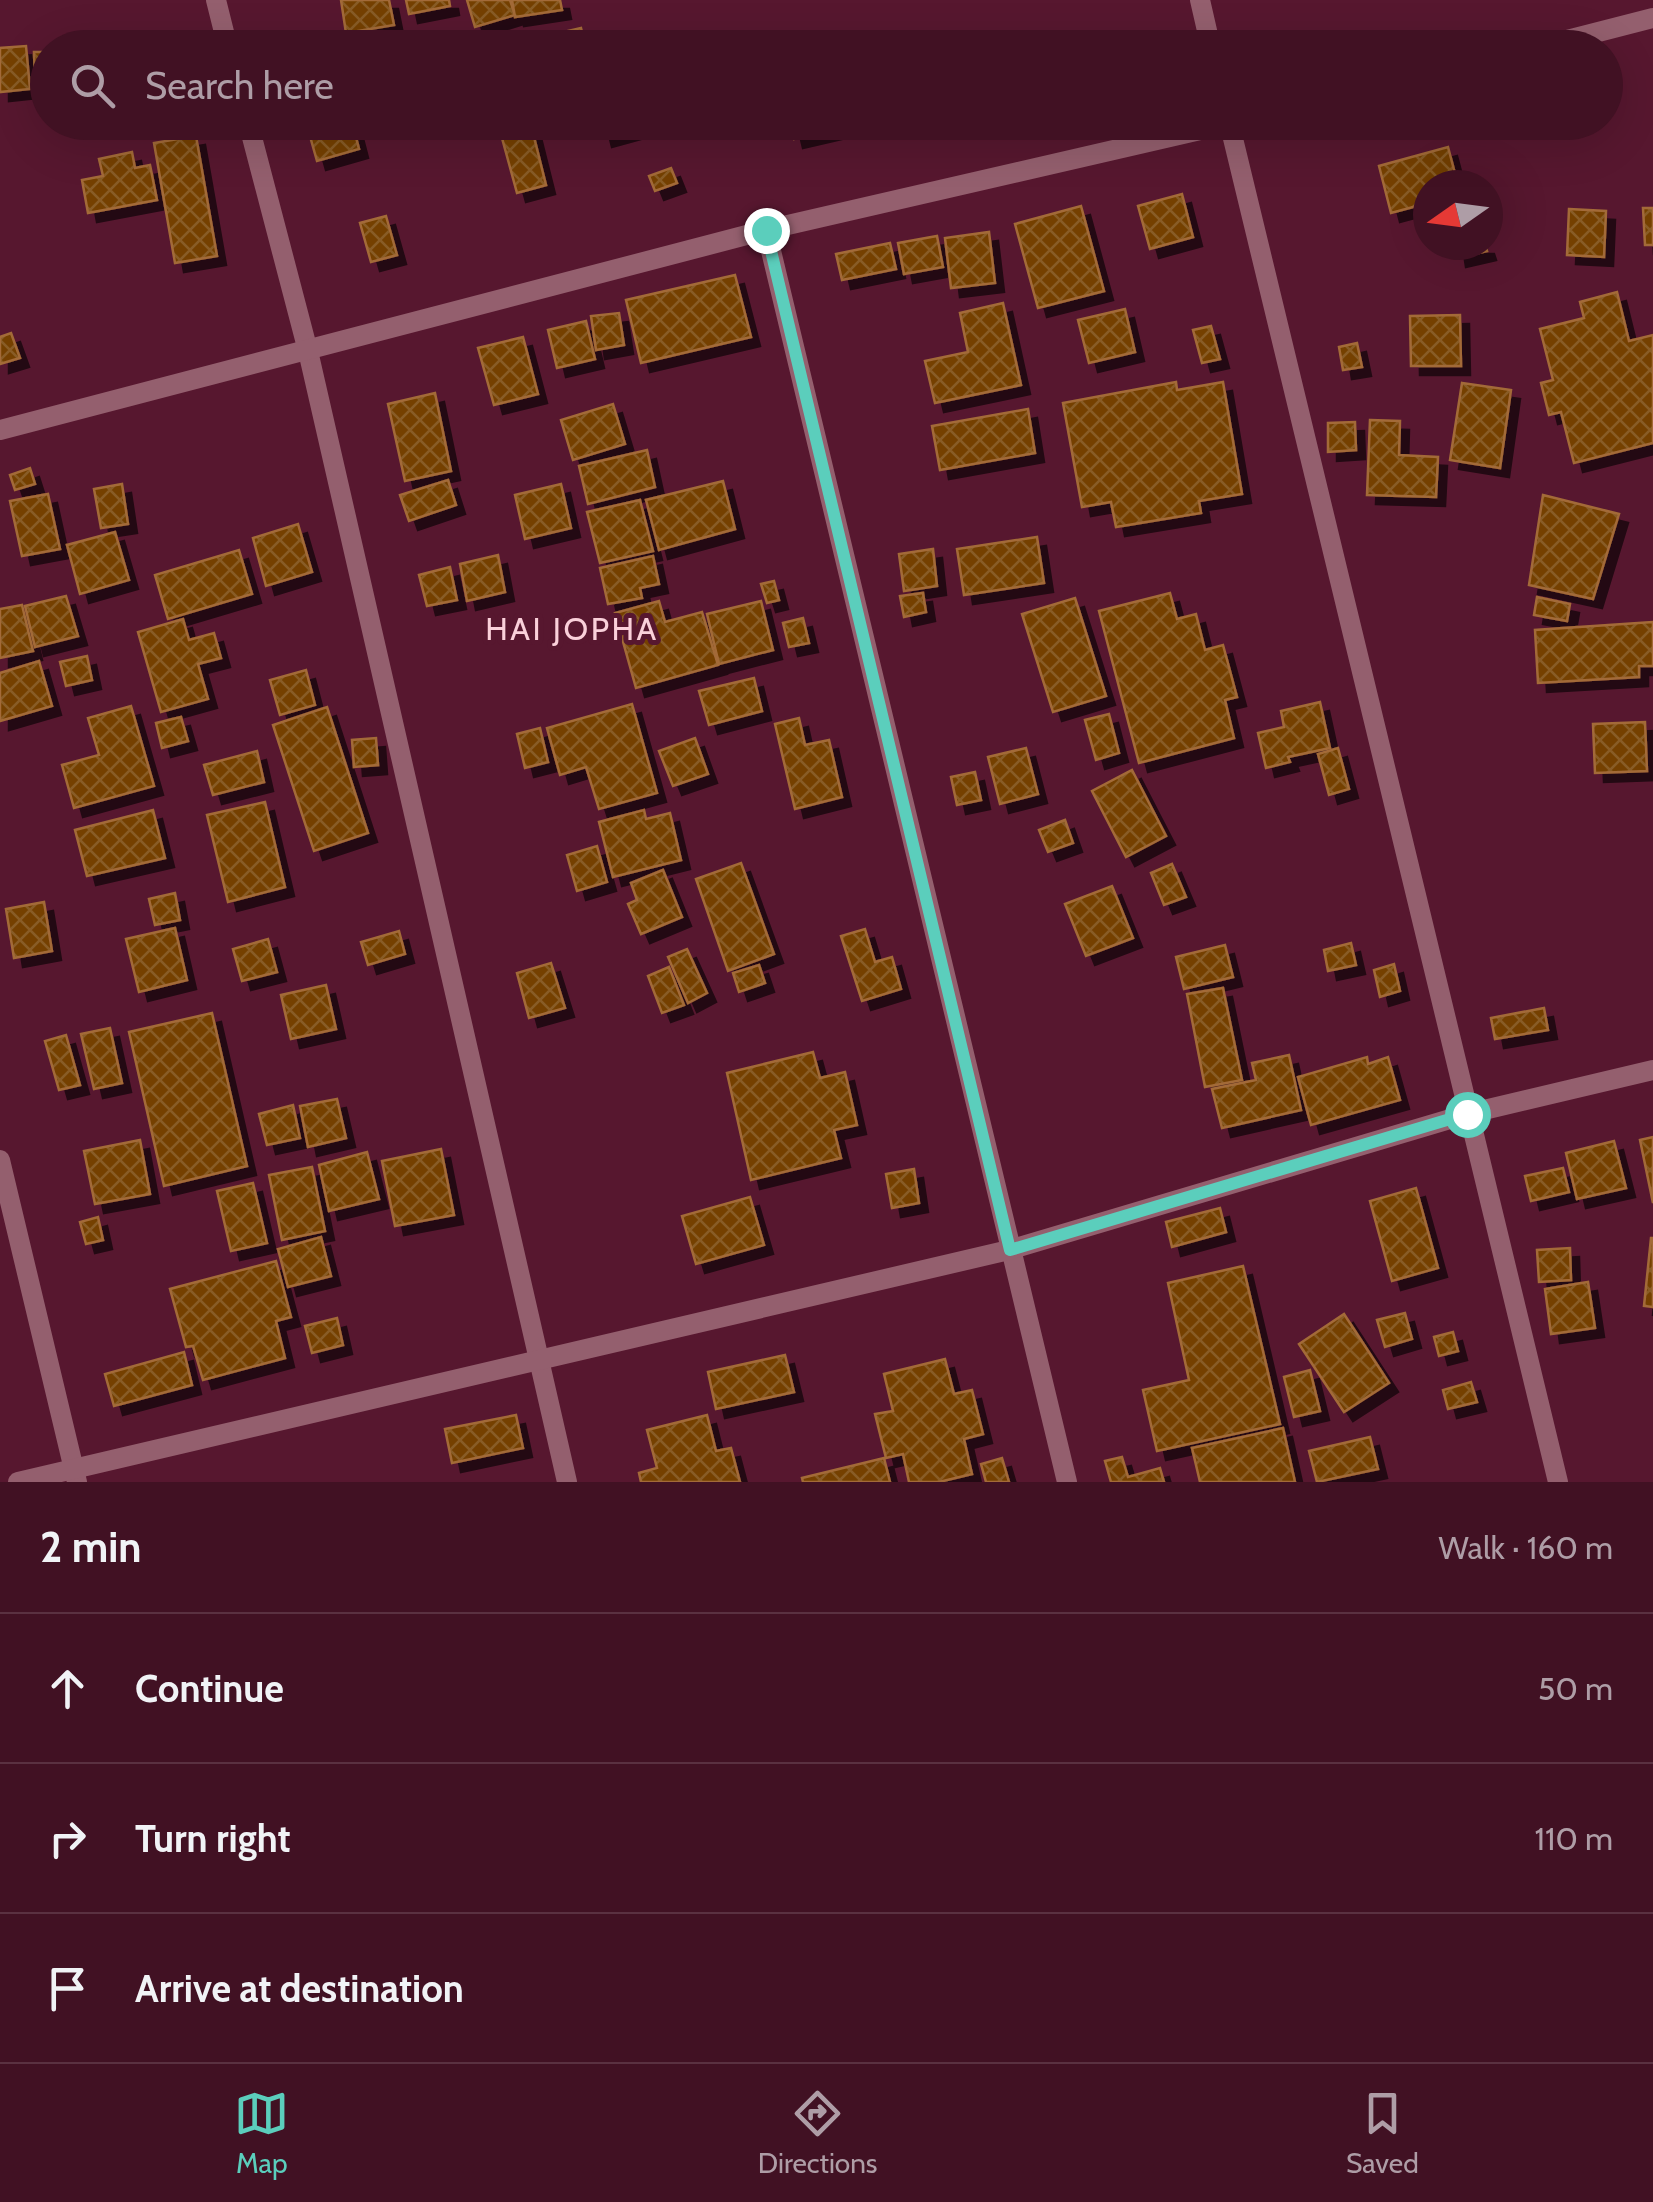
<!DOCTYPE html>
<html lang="en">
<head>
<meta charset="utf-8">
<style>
	:root { --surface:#411123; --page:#481a2b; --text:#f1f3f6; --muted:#ae9da6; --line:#5a3141; --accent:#5bcebc }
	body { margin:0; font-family:Cabin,sans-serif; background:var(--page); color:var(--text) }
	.compass { position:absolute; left:1413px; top:170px; width:90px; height:90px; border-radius:50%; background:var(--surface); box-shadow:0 10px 40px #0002; rotate:256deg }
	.stop { position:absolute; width:30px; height:30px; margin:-22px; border:8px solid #5bcebc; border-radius:50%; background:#fff }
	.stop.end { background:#5bcebc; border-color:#fff; box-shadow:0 2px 10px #0008 }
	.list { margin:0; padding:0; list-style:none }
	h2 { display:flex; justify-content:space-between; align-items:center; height:130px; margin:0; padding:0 40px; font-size:42px }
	h2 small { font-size:32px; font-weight:400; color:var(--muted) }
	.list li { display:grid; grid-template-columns:65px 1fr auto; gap:30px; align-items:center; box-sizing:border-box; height:150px; padding:0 40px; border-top:2px solid var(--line) }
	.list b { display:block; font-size:38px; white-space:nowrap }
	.list em { font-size:32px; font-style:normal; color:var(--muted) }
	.icon { flex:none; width:55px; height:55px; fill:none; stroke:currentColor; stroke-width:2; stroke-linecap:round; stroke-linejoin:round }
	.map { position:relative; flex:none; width:1653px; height:1482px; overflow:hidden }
	.search { position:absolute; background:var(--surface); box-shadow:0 10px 40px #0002; left:30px; right:30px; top:30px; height:110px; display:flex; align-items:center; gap:25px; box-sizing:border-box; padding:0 35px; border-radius:55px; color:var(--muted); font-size:38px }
	.sheet { height:580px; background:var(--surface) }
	nav { display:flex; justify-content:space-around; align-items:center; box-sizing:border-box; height:140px; border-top:2px solid var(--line); background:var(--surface); font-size:28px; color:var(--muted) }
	nav a { display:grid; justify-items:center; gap:5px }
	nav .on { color:var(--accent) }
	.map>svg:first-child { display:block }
	.building { fill:url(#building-cross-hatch); stroke:#a36b38; stroke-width:2.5; filter:url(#shadow) }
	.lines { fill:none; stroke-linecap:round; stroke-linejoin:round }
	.minor { stroke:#945f6e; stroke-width:20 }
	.route { stroke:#5bcebc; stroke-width:12 }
	.labels { text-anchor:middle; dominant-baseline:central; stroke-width:10; stroke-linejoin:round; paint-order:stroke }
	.neighbourhood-label { font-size:32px; letter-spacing:2.5px; fill:#fad0da; stroke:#57172f }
</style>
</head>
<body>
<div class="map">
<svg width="1653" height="1482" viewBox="0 0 1653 1482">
	<defs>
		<pattern id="building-cross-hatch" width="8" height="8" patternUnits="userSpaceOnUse" patternTransform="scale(2.5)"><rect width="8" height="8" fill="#744002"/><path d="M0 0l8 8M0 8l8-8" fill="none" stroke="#895b26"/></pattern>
		<filter id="shadow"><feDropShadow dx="9" dy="9" stdDeviation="0" flood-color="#0009"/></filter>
	</defs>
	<rect width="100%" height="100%" fill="#57172f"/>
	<g class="building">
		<path d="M341 0H389L394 25 346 33Z"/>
		<path d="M406 0H449L450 6 409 14Z"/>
		<path d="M467 0H510L515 15 475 27Z"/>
		<path d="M512 0H560L562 10 515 17Z"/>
		<path d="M581 28 586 48H544L542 37Z"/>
		<path d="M26 46 30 89 0 92V48Z"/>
		<path d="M34 52H48V81H35Z"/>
		<path d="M306 122H352L359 149 317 161Z"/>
		<path d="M599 122H661L603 138Z"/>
		<path d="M790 122H836L837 129 794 139Z"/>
		<path d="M532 129 546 185 517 193 502 138Z"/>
		<path d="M196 136 217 256 175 263 154 143Z"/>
		<path d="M1448 147 1458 185H1428V203L1391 213 1379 166Z"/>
		<path d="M132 152 135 168 150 165 157 200 88 213 82 180 103 176 99 159Z"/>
		<path d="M671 168 677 183 655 191 649 176Z"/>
		<path d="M1182 194 1193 237 1150 249 1138 206Z"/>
		<path d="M1081 206 1104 291 1038 308 1015 224Z"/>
		<path d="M1643 208H1653V245H1645Z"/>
		<path d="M1569 209 1606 211 1604 257 1567 255Z"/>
		<path d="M386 216 397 255 371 262 360 223Z"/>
		<path d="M989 232 995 283 951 288 945 238Z"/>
		<path d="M937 236 943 267 904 274 898 243Z"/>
		<path d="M890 243 896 269 842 280 836 254Z"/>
		<path d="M1455 245H1485L1487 251 1457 258Z"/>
		<path d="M735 275 751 337 641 363 626 300Z"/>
		<path d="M1617 292 1629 341 1653 335V443L1574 463 1561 412 1549 415 1541 383 1553 380 1540 329 1584 318 1580 302Z"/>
		<path d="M1003 303 1021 385 935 403 925 361 968 352 960 313Z"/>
		<path d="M1125 309 1135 352 1089 363 1078 320Z"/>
		<path d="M619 313 624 345 596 350 591 316Z"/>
		<path d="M1460 315 1461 366H1411L1410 316Z"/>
		<path d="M586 321 595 359 557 368 548 330Z"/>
		<path d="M1211 326 1220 359 1202 363 1193 330Z"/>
		<path d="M11 333 20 358 0 364V337Z"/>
		<path d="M523 337 538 394 494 405 478 348Z"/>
		<path d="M1357 343 1362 367 1343 370 1339 347Z"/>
		<path d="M1176 382 1177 390 1223 382 1242 494 1199 501 1201 513 1116 527 1111 502 1082 507 1063 403Z"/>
		<path d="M1462 383 1511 390 1500 468 1450 460Z"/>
		<path d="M435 393 451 471 405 481 388 404Z"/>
		<path d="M613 404 625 444 573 460 561 420Z"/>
		<path d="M1028 409 1035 453 940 470 932 426Z"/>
		<path d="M1370 420 1400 421 1399 455 1438 457 1436 497 1367 495Z"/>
		<path d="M1355 422 1356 450 1328 452V423Z"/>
		<path d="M647 450 655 487 588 504 579 466Z"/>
		<path d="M30 468 35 484 15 490 10 475Z"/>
		<path d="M448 480 456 505 409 521 400 495Z"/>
		<path d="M723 481 735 529 659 550 646 500Z"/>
		<path d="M122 484 128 524 101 528 94 489Z"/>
		<path d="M561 484 571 528 525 539 515 495Z"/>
		<path d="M48 494 60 549 22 556 10 501Z"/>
		<path d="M1543 495 1619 514 1593 599 1529 585Z"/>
		<path d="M640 500 653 551 600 563 587 512Z"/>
		<path d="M298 524 312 572 266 586 253 538Z"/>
		<path d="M115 532 129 580 80 594 67 545Z"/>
		<path d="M1037 537 1044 583 964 595 957 549Z"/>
		<path d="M933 549 937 586 904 591 899 554Z"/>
		<path d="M239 550 252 594 168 619 155 575Z"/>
		<path d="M498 555 505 592 467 601 460 564Z"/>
		<path d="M653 556 659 584 640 588 642 598 608 604 600 568Z"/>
		<path d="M450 567 457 600 427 606 419 575Z"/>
		<path d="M774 581 779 600 767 603 761 584Z"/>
		<path d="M923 593 926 612 904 617 900 596Z"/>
		<path d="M1170 593 1177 619 1196 614 1205 650 1223 645 1237 697 1225 700 1234 738 1139 763 1099 611Z"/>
		<path d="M66 596 78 636 35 647 25 606Z"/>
		<path d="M1537 597 1570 604 1567 621 1534 615Z"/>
		<path d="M1075 598 1106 696 1053 712 1022 614Z"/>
		<path d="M659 601 665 622 702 612 718 665 636 688 615 613Z"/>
		<path d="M761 601 773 650 719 664 707 614Z"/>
		<path d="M22 605 33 651 0 658V609Z"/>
		<path d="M803 618 809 643 789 647 783 623Z"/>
		<path d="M183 619 189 640 214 633 221 658 198 664 208 699 161 712 138 632Z"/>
		<path d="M1653 622V666H1639V677L1538 683 1535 630Z"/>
		<path d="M87 656 92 680 66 686 60 662Z"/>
		<path d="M39 661 52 706 0 721V673Z"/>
		<path d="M306 670 315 705 280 715 270 680Z"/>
		<path d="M754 678 762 711 709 725 699 691Z"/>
		<path d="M1320 702 1330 748 1288 757 1290 762 1266 768 1258 733 1284 727 1281 711Z"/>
		<path d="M632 704 657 793 599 809 586 767 560 775 547 728Z"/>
		<path d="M131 706 154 786 74 808 62 765 99 755 88 718Z"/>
		<path d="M327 707 368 833 314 851 273 725Z"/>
		<path d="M1109 714 1119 753 1096 760 1085 720Z"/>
		<path d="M181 717 188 741 162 748 156 723Z"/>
		<path d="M799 718 805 745 829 740 842 797 795 809 775 724Z"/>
		<path d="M1645 722 1647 771 1595 773 1593 724Z"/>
		<path d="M540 728 548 762 525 768 517 734Z"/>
		<path d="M376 738 378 765 354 767 352 740Z"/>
		<path d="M695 738 708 774 673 786 659 751Z"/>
		<path d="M1026 748 1038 794 1000 804 988 757Z"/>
		<path d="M1338 748 1349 789 1329 795 1318 754Z"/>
		<path d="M257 751 264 782 213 795 204 765Z"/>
		<path d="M1132 770 1166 836 1126 857 1092 791Z"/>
		<path d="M975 772 981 800 957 805 951 777Z"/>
		<path d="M265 802 285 887 228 902 207 815Z"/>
		<path d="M153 810 165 858 87 876 75 830Z"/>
		<path d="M644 810 646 819 670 813 681 860 613 877 599 822Z"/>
		<path d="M1065 820 1073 843 1048 852 1039 830Z"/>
		<path d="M597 846 607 882 577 891 567 855Z"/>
		<path d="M741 863 774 954 728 971 696 879Z"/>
		<path d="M1172 864 1186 897 1164 905 1151 873Z"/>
		<path d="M663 870 682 917 641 934 628 904 637 900 631 883Z"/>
		<path d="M1112 886 1133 938 1086 956 1065 904Z"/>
		<path d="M175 893 180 920 155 925 149 899Z"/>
		<path d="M44 902 52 951 14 958 6 909Z"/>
		<path d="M175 928 187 980 139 992 126 939Z"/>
		<path d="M865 929 875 962 892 957 901 989 862 1001 841 936Z"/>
		<path d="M399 931 405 954 368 965 361 942Z"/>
		<path d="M268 939 277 972 242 981 233 949Z"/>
		<path d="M1351 943 1356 965 1328 971 1324 950Z"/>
		<path d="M1225 945 1233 977 1184 989 1176 957Z"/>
		<path d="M687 949 707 993 688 1003 668 957Z"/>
		<path d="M551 963 565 1008 529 1018 517 973Z"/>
		<path d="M1394 964 1400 991 1380 997 1374 970Z"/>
		<path d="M759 965 765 983 739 992 733 973Z"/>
		<path d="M669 967 684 1005 662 1013 648 976Z"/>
		<path d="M326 985 336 1029 291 1039 281 995Z"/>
		<path d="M1223 988 1242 1080 1205 1087 1187 994Z"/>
		<path d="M1544 1008 1548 1030 1495 1039 1491 1018Z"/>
		<path d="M212 1013 247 1166 164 1186 129 1032Z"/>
		<path d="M110 1028 122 1083 94 1089 81 1034Z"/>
		<path d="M66 1035 80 1085 59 1090 45 1041Z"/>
		<path d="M813 1052 820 1078 845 1072 857 1125 834 1130 841 1158 751 1180 727 1073Z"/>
		<path d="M1289 1055 1301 1110 1222 1128 1212 1089 1256 1080 1252 1063Z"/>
		<path d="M1367 1057 1368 1064 1388 1057 1400 1100 1311 1125 1298 1077Z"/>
		<path d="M337 1099 346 1138 308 1147 300 1106Z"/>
		<path d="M293 1105 300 1138 267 1145 259 1114Z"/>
		<path d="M1653 1137V1203L1640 1140Z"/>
		<path d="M140 1140 150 1194 95 1204 84 1151Z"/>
		<path d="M1614 1141 1626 1188 1577 1199 1566 1153Z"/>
		<path d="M441 1149 454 1215 395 1226 382 1161Z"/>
		<path d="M367 1152 379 1199 329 1211 319 1165Z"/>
		<path d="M312 1167 325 1231 282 1240 269 1175Z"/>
		<path d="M1563 1168 1569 1192 1531 1201 1525 1176Z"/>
		<path d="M914 1169 919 1203 892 1208 886 1174Z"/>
		<path d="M253 1183 267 1243 231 1251 217 1191Z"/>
		<path d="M1416 1188 1438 1268 1392 1281 1370 1201Z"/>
		<path d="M750 1197 764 1245 696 1264 682 1216Z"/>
		<path d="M1220 1208 1226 1232 1172 1247 1166 1222Z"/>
		<path d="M98 1217 103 1240 86 1244 80 1222Z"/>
		<path d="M321 1237 331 1276 288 1287 278 1249Z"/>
		<path d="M1651 1238H1653V1307L1644 1306Z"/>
		<path d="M1570 1248 1571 1280 1539 1282 1537 1250Z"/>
		<path d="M276 1261 291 1317 276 1321 285 1358 203 1380 193 1346 186 1347 170 1289Z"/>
		<path d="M1243 1266 1280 1424 1157 1451 1143 1390 1189 1380 1168 1283Z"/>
		<path d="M1588 1282 1595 1328 1551 1334 1545 1289Z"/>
		<path d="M1405 1313 1412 1339 1385 1347 1377 1320Z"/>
		<path d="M1344 1314 1389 1383 1344 1412 1299 1344Z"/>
		<path d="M337 1318 343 1345 312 1353 305 1326Z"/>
		<path d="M1453 1332 1458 1351 1439 1356 1434 1337Z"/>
		<path d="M184 1352 192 1385 114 1406 105 1374Z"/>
		<path d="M785 1355 794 1392 716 1409 708 1372Z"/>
		<path d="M945 1359 954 1394 972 1390 983 1434 964 1439 972 1474 939 1482H909L903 1454 886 1458 875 1414 893 1411 884 1374Z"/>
		<path d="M1310 1370 1320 1411 1294 1417 1284 1377Z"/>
		<path d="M1471 1382 1477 1402 1448 1409 1443 1390Z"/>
		<path d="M516 1415 523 1448 452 1463 445 1429Z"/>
		<path d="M707 1415 716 1451 731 1448 740 1482H641L639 1473 657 1468 647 1430Z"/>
		<path d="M1283 1428 1295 1482H1200L1192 1448Z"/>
		<path d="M1370 1437 1378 1469 1317 1482 1309 1451Z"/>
		<path d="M1122 1457 1128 1477 1160 1468 1164 1482H1111L1105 1461Z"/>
		<path d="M884 1458 890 1482H803L802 1478Z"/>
		<path d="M1002 1458 1009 1482H986L981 1464Z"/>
	</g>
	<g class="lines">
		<g class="minor">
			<path d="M216 0 228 48"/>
			<path d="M1200 0 1211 48"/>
			<path d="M1536 48 1653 18"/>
			<path d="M248 122 308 351 567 1482"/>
			<path d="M1229 122 1558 1482"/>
			<path d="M766 230 1067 1482"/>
			<path d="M0 430 766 230 1235 122"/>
			<path d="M0 1160 77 1482"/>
			<path d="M18 1482 1009 1250 1467 1114 1653 1070"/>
		</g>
	</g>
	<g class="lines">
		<path class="route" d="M766 230 1010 1250 1467 1114"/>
	</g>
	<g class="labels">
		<g class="neighbourhood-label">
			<text x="572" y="628">HAI JOPHA</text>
		</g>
	</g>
</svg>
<svg class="compass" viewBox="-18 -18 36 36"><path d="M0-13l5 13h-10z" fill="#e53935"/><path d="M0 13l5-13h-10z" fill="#ae9da6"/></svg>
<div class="stop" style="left:1467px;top:1114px"></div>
<div class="stop end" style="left:766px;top:230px"></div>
<div class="search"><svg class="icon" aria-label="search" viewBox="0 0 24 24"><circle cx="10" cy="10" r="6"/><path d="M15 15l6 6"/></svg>Search here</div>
</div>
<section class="sheet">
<h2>2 min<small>Walk · 160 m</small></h2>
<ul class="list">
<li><svg class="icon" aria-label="ahead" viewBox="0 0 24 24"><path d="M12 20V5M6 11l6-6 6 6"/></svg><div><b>Continue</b></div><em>50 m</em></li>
<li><svg class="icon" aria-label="right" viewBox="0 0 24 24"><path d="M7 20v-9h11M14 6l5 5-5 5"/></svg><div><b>Turn right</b></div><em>110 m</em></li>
<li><svg class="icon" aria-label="arrive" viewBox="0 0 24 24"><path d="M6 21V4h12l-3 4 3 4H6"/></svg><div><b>Arrive at destination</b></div></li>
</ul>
</section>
<nav>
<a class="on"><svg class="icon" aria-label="map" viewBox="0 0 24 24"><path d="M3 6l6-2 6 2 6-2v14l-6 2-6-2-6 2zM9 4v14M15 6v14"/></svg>Map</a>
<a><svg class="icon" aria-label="directions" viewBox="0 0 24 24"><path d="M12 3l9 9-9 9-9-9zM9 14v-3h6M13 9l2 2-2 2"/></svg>Directions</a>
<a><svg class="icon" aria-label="saved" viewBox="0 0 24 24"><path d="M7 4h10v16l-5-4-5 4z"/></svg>Saved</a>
</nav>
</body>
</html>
